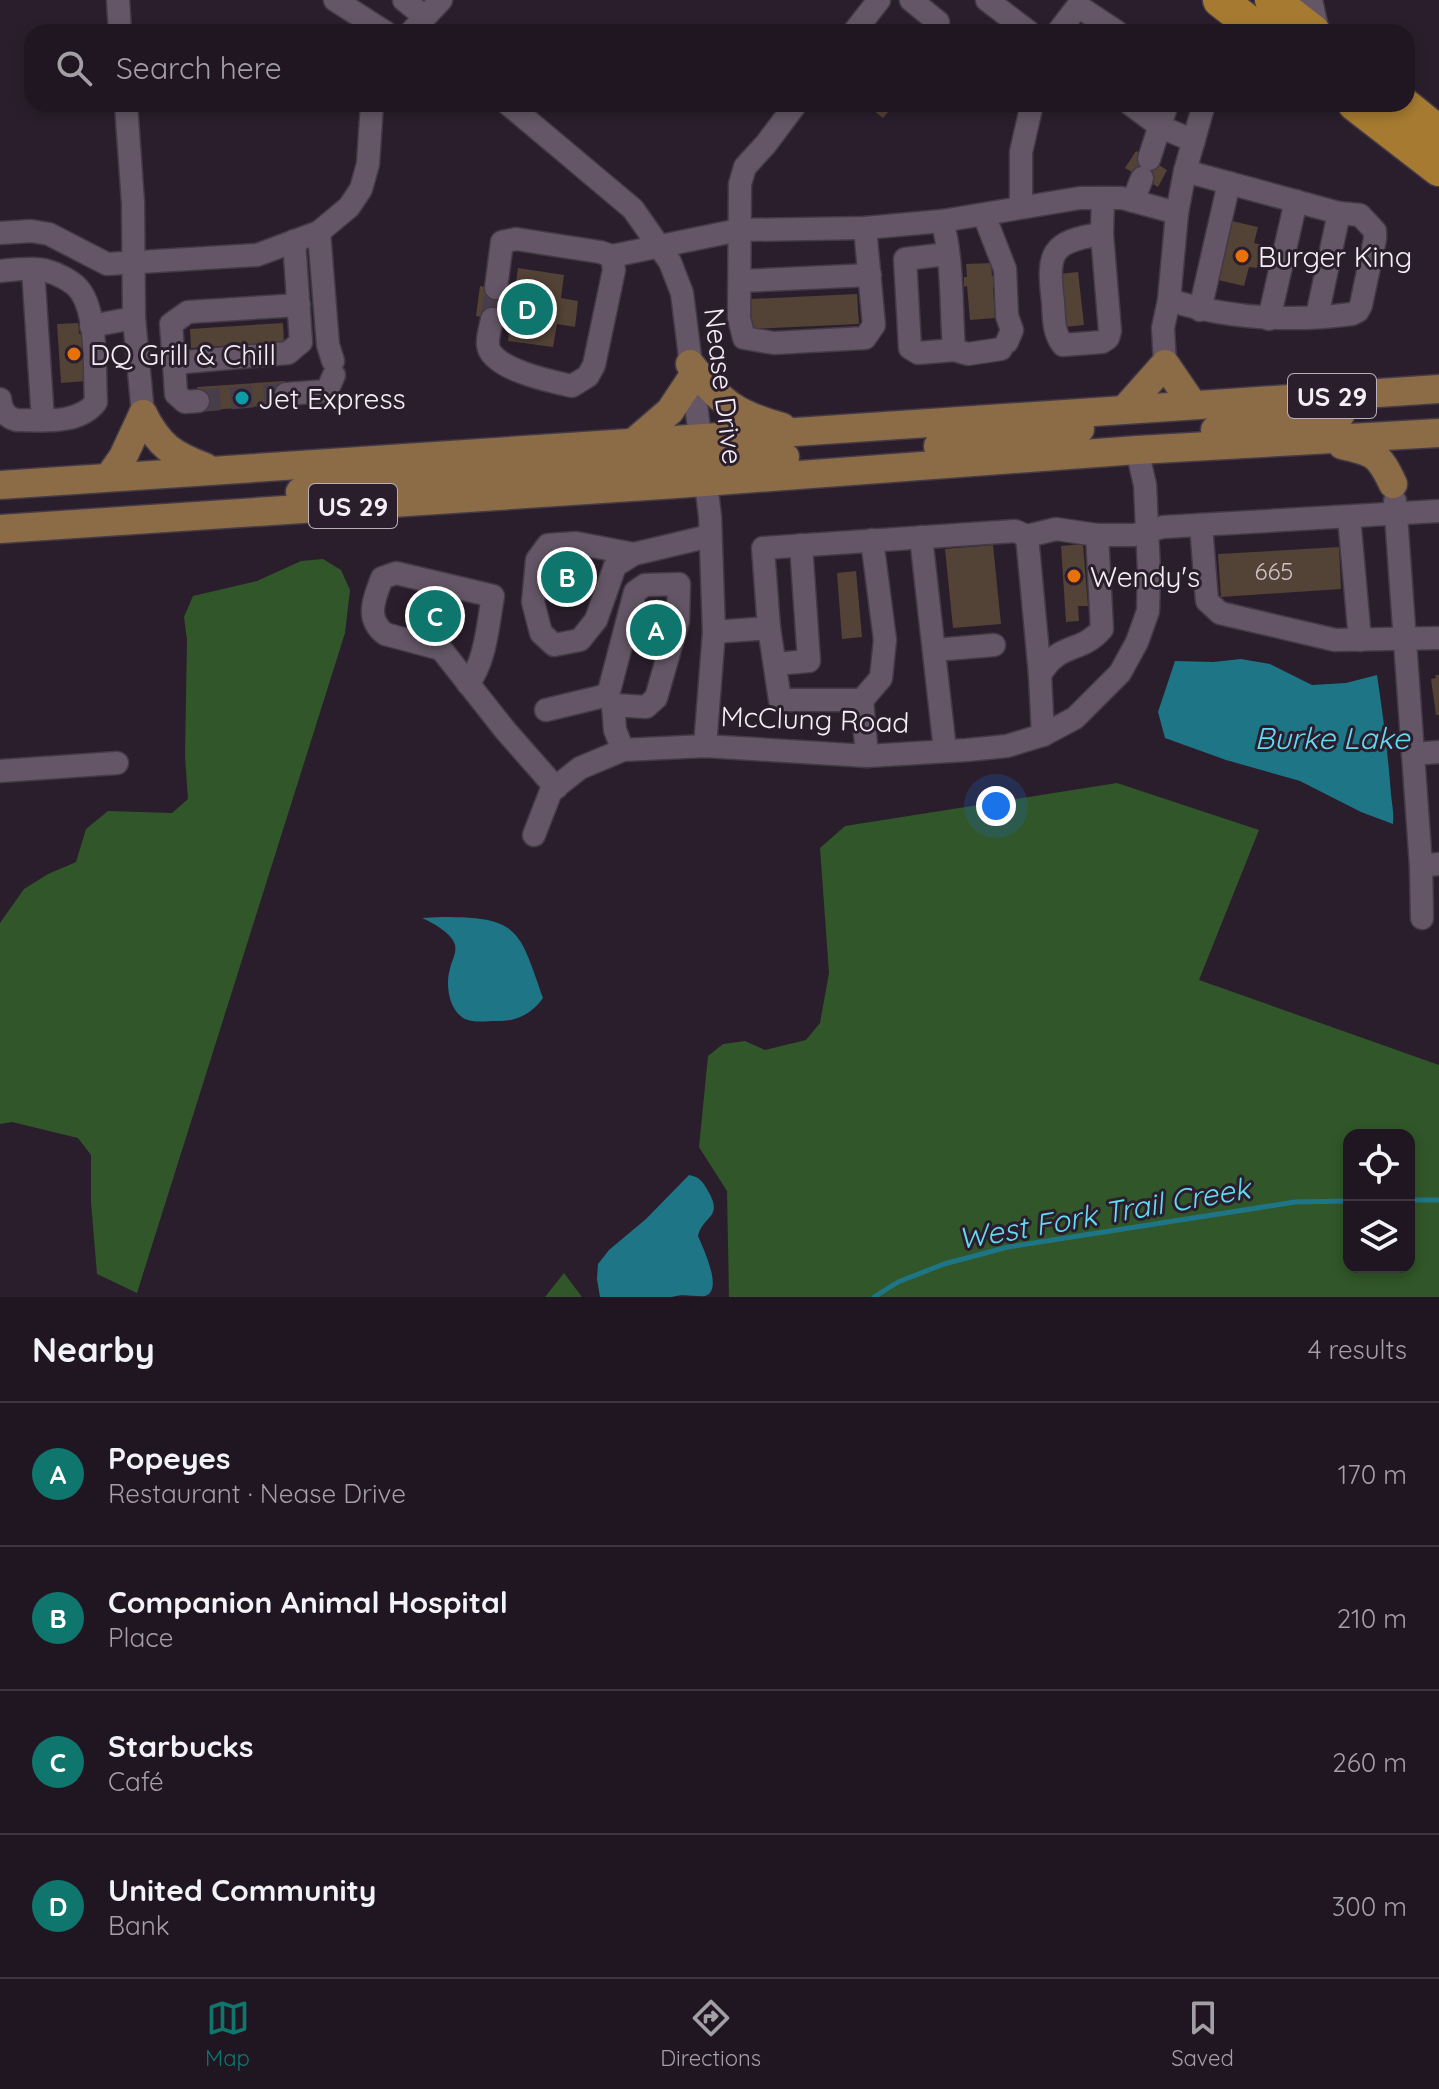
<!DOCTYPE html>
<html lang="en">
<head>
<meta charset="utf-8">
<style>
	:root { --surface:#201621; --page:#281f2a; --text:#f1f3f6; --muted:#a29fa5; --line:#3d353f; --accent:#0f766e }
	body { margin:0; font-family:Quicksand,sans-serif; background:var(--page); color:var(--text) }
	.controls { position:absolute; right:24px; bottom:24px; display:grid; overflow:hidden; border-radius:16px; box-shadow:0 4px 12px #0003 }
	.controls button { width:72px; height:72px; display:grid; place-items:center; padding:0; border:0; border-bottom:2px solid var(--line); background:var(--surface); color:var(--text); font:40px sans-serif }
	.you { position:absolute; left:996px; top:806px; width:28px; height:28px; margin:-20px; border:6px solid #fff; border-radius:50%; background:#1a73e8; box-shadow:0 0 0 12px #1a73e833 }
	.badge { display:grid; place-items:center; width:52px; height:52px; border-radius:50%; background:var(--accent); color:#fff; font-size:26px; font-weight:700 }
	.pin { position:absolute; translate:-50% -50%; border:4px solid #fff; box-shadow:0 2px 8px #0006 }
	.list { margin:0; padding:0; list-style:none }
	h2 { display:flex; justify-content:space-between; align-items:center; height:104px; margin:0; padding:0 32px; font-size:34px }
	h2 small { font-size:26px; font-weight:400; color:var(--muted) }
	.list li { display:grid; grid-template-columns:52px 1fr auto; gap:24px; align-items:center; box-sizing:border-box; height:144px; padding:0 32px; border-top:2px solid var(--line) }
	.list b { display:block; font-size:30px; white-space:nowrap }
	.list p { margin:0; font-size:26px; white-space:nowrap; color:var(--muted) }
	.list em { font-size:26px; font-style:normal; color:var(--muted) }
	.icon { flex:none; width:44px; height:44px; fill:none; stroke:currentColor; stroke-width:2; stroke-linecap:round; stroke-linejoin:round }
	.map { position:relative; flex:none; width:1439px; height:1297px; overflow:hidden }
	.search { position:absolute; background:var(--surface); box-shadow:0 4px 12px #0003; left:24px; right:24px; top:24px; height:88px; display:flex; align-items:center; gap:20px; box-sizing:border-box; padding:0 28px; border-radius:24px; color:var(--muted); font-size:30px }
	.sheet { height:680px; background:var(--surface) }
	nav { display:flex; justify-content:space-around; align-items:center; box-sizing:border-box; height:112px; border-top:2px solid var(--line); background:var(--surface); font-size:22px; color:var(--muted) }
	nav a { display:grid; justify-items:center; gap:4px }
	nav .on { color:var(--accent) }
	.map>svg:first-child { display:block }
	.forest { fill:#315629; fill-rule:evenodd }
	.water { fill:#1e7586 }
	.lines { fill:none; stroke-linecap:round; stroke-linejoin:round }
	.stream { stroke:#1e7586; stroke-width:5 }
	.building { fill:#534236 }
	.minor-tunnel { stroke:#483d4a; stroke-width:22; stroke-dasharray:22 11; stroke-linecap:butt }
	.minor-casing { stroke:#443a46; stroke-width:25 }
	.major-casing { stroke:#443a46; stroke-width:31 }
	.highway-casing { stroke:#443a46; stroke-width:37 }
	.minor { stroke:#645666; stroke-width:22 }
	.major { stroke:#8c6c46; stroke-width:28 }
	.highway { stroke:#a67b31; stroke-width:34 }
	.food-dot { fill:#e8710a; stroke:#2a1e2c; stroke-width:3 }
	.culture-dot { fill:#0f9aa8; stroke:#2a1e2c; stroke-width:3 }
	.labels { text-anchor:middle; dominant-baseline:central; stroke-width:6; stroke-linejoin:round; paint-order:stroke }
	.number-label { font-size:24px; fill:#ccc2c6 }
	.shield { fill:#2a1e2c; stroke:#b8afb9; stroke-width:2 }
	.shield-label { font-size:26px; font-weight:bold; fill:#f5edf6 }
	.poi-label { font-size:28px; fill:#f5edf6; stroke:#2a1e2c; text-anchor:start }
	.street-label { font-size:28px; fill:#f5edf6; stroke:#2a1e2c }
	.water-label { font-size:30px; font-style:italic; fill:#62daf3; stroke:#2a1e2c }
</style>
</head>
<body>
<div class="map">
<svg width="1439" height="1297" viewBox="0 0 1439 1297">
	<rect width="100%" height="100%" fill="#2a1e2c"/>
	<g class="forest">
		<path d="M323 559 341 570 350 590 345 633 137 1293 97 1274 91 1202V1155L78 1138 12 1122 0 1124V923L24 889 48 874 76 862 86 829 108 811 172 813 188 799 185 756 187 640 184 617 193 596 257 581 301 561Z"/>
		<path d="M1117 783 1259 830 1199 980 1439 1065V1297H729L727 1191 699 1147 708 1056 723 1044 745 1041 765 1050 806 1040 820 1023 829 973 820 848 845 826ZM1409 1135V1267H1349V1135Z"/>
		<path d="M564 1273 582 1297H545Z"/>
	</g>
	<g class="water">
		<path d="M1241 659 1270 664 1312 685 1346 683 1377 675C1383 715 1388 754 1391 794 1392 805 1394 812 1393 824L1361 812 1300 781 1226 760 1165 738 1158 712 1175 661 1213 662Z"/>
		<path d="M442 917C519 917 519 929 543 998 532 1014 515 1022 496 1021 487 1021 474 1023 465 1019 449 1011 445 985 450 969 451 962 457 953 455 945 452 933 433 923 422 918Z"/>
		<path d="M689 1175C700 1177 703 1182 708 1191 724 1218 703 1215 698 1236 703 1248 724 1291 705 1296 694 1297 683 1293 672 1297H600L597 1279 598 1264 609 1250 646 1219Z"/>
	</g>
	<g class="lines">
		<g class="stream">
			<path d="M1409 1200H1439"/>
			<path d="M874 1297 898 1282 944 1264 1008 1247 1295 1202 1349 1201"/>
		</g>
	</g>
	<g class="building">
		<path d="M865 104H895L883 118Z"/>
		<path d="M1136 151 1167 170 1158 187 1125 168Z"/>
		<path d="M1232 221 1258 227 1254 243 1263 245 1257 268 1249 267 1244 286 1218 280Z"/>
		<path d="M991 263 992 276 995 275 996 287H993L995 318 970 320 967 286 964 287V277H967L966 264Z"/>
		<path d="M518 268 564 275 561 298 578 301 575 327 557 324 553 347 508 341 510 321 476 316 480 286 515 291Z"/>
		<path d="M1078 272 1084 325 1064 327 1059 274Z"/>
		<path d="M857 294 859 324 751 329 749 299Z"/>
		<path d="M78 323 79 334 87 333 86 381 61 383 57 324Z"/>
		<path d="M283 323 284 342 191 348 190 329Z"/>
		<path d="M285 381 287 404 199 411 197 387Z"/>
		<path d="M1083 544 1088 606H1078L1079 621 1066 622 1061 546Z"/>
		<path d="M993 545 1001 624 953 628 945 549Z"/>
		<path d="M1339 547 1341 589 1221 597 1218 554Z"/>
		<path d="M576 551 591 572 557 596 550 586 555 583 547 572Z"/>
		<path d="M856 571 862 637 842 639 837 573Z"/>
		<path d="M410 599 466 614 461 633 445 629 444 633 435 630V626L405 618Z"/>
		<path d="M656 599 675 606 657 661 638 654Z"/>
		<path d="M1435 675H1439V715H1436L1431 679 1436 678Z"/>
	</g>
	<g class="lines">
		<g class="minor-tunnel">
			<path d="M492 319 496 288"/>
			<path d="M198 401 286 394"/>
		</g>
		<defs>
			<g id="minor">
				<path d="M118 0 120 32"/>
				<path d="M335 0 385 32"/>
				<path d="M404 0 425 17"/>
				<path d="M911 0 938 22"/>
				<path d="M987 0 1029 32"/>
				<path d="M1311 0 1318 32"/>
				<path d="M411 32 441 0"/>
				<path d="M854 32 879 0"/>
				<path d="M1058 32 1078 6 1117 32"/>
				<path d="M126 104 133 203 134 318 143 414"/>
				<path d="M508 104 633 209 670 262 682 293 710 516 714 632 705 746"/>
				<path d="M796 104 766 144 745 167 740 184 739 318 744 338 774 343 865 338 874 325 865 228"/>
				<path d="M1130 104 1161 127 1194 141"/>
				<path d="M1149 159 1167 104"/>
				<path d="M1133 201 1142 178"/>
				<path d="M1021 206V152L1032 104"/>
				<path d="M984 215 1005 269 1007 316 1012 330 1007 342"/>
				<path d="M942 221C953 256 951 312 954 350L918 353 910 348 905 259 947 254"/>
				<path d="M319 232 328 345 333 361"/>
				<path d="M0 233 31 231 49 234 107 264 257 255 319 232 349 207 361 189 368 164 372 104"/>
				<path d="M1102 234C1050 241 1047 253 1053 302 1054 317 1053 333 1063 345L1102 342 1108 338 1110 331 1102 234 1103 198"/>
				<path d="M294 241 301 342 288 353 174 363 171 324 188 312 299 305"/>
				<path d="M33 269 43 420"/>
				<path d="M0 271C14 270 29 267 44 270 56 273 74 281 81 292 98 317 94 372 96 402 79 425 42 420 16 420 6 417 1 410 0 399"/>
				<path d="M740 281 870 275"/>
				<path d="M496 288 502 242 516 239 600 252 612 256"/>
				<path d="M1169 300C1229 319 1290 322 1352 314L1358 311 1361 305 1375 239V231L1360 215 1339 213 1185 171"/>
				<path d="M1200 310 1229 183"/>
				<path d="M1317 316 1339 213"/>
				<path d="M492 319C491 326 487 337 488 345 490 369 553 382 572 386L588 376 594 365 614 270 612 256 739 230 865 228 942 221 1080 198H1122L1177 213"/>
				<path d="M1269 319 1296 201"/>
				<path d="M91 326 134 318"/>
				<path d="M954 350 968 354 1001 349"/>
				<path d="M174 363 176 394 185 402 198 401"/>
				<path d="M1165 364 1163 328 1169 300 1177 213 1185 171 1204 104"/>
				<path d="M286 394 327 391 334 375"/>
				<path d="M1395 501 1421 866 1439 864"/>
				<path d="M1349 517 1360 640"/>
				<path d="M1201 525 1207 601 1220 613 1335 640 1439 638"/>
				<path d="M1027 536 1040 675 1043 735"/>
				<path d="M921 537 945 750"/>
				<path d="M634 554 576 543 548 545 537 560 533 602 541 633 554 645 580 640 596 620 615 566 634 554 710 536"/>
				<path d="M769 628 763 548 1015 531 1027 536 1056 529 1097 535H1134L1163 527 1439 511"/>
				<path d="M714 632 769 628 780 700H862L867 756"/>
				<path d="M935 650 994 645"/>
				<path d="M776 664 809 661 801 545"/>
				<path d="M1040 675C1059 641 1081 654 1102 629L1097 535"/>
				<path d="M468 684C486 661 488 623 493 596L396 573 382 578C374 599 365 618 385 634L441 649 505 730 556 788"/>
				<path d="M862 700 881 678 885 640 872 540"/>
				<path d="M613 705 646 707 656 698 678 621 679 584 645 585 635 592 608 695 613 705 615 730 623 750"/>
				<path d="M546 710 608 695"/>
				<path d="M1413 754 1439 752"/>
				<path d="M0 771 117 763"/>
				<path d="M534 835 551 791 580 768 623 750 705 746 867 756 967 750 1007 746 1043 735 1075 718 1120 673 1137 642 1148 611 1149 571 1145 485 1137 450"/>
				<path d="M1421 866 1422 918"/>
			</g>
			<g id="major">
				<path d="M690 364C720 402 735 414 782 427"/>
				<path d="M1125 409 1165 364 1193 405"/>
				<path d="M143 414C159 446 173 455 205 467"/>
				<path d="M1215 430 1340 415"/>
				<path d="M634 442 670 411 692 378"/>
				<path d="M1342 445C1374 452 1379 454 1393 484"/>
				<path d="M938 446 1080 429"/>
				<path d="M109 477 123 457 143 414"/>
				<path d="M0 485 1439 389"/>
				<path d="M300 492 422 477 653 461 785 457"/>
				<path d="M0 529 677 484 1137 450 1439 433"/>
			</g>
			<g id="highway">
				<path d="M1220 0 1261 32"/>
				<path d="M1272 0 1313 32"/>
				<path d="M1355 104 1439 169"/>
				<path d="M1403 104 1439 133"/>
			</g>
		</defs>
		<use href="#minor" class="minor-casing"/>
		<use href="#major" class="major-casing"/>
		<use href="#highway" class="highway-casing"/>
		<use href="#minor" class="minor"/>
		<use href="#major" class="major"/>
		<use href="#highway" class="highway"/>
	</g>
	<g class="food-dot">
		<circle cx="1242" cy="256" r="8"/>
		<circle cx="74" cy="354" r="8"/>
		<circle cx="1074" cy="576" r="8"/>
	</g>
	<circle class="culture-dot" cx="242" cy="398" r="8"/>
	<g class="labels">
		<g class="number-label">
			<text x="1274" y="571">665</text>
		</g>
		<g class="shield">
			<rect x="1288" y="374" width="88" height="44" rx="6"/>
			<rect x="309" y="484" width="88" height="44" rx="6"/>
		</g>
		<g class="shield-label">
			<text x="1332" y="396">US 29</text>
			<text x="353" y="506">US 29</text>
		</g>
		<g class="poi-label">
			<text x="1258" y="256">Burger King</text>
			<text x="90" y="354">DQ Grill &amp; Chill</text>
			<text x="258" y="398">Jet Express</text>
			<text x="1090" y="576">Wendy's</text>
		</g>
		<g class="street-label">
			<text transform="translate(724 386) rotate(83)">Nease Drive</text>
			<text transform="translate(815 719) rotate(2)">McClung Road</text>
		</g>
		<g class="water-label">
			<text x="1332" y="738">Burke Lake</text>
			<text transform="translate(1104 1213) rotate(-10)">West Fork Trail Creek</text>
		</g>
	</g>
</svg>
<div class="controls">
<button><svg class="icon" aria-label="locate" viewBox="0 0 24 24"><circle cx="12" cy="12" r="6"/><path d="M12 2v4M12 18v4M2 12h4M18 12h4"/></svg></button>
<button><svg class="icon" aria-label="layers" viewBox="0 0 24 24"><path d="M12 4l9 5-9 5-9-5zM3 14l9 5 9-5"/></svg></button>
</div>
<div class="you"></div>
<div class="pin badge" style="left:656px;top:630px">A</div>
<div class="pin badge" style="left:567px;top:577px">B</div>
<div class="pin badge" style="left:435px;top:616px">C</div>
<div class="pin badge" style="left:527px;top:309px">D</div>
<div class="search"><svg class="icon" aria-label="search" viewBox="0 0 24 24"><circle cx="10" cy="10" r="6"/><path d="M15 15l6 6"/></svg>Search here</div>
</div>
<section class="sheet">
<h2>Nearby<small>4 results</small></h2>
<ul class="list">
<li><span class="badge">A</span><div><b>Popeyes</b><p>Restaurant · Nease Drive</p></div><em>170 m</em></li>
<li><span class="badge">B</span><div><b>Companion Animal Hospital</b><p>Place</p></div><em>210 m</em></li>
<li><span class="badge">C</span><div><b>Starbucks</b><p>Café</p></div><em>260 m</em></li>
<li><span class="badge">D</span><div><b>United Community</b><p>Bank</p></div><em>300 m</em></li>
</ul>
</section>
<nav>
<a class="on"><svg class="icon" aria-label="map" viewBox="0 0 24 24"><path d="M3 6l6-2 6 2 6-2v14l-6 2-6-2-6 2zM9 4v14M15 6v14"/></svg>Map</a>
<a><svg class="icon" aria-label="directions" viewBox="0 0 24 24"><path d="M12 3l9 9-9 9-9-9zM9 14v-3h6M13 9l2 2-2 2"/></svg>Directions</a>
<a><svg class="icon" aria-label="saved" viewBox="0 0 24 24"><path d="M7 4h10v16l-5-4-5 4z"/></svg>Saved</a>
</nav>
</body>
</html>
